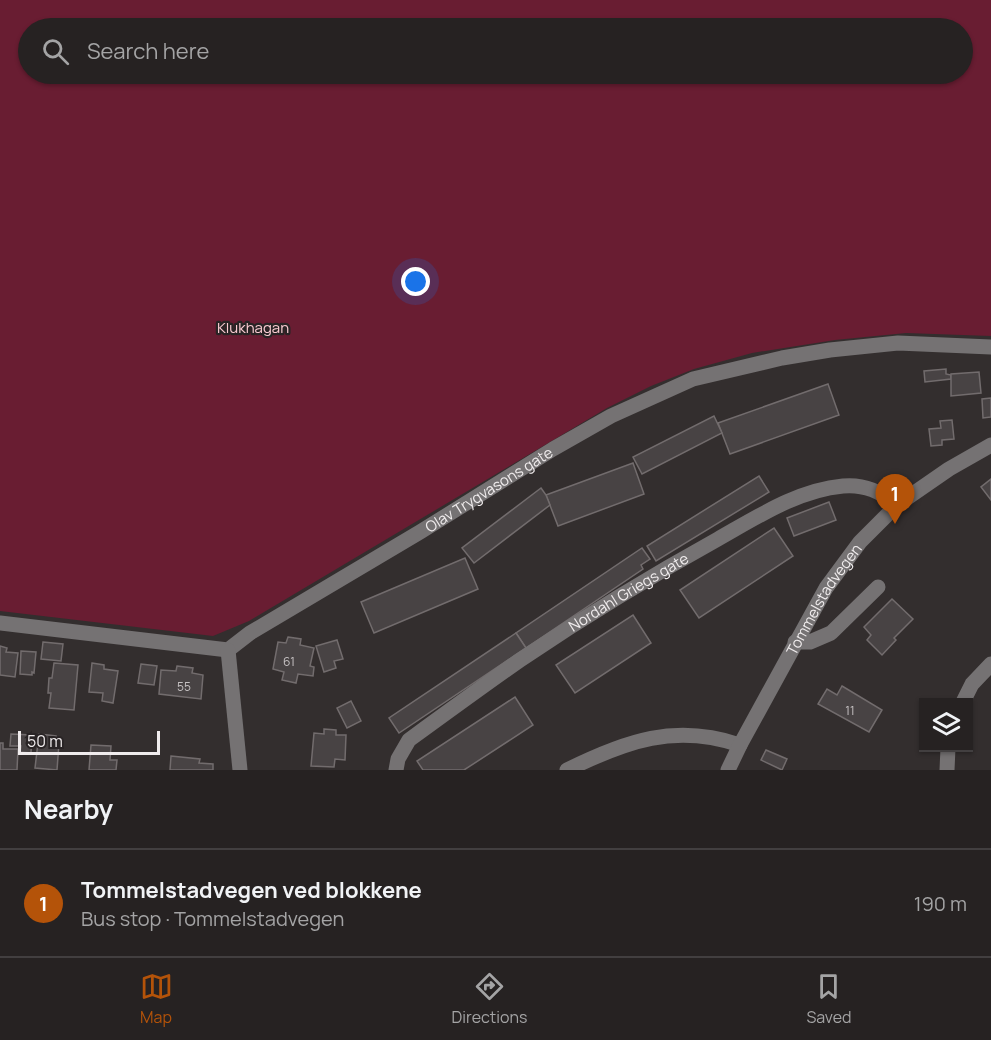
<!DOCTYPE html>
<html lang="en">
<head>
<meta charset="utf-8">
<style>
	:root { --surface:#262222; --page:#322f2f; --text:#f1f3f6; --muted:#a4a4a5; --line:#423f40; --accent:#b45309 }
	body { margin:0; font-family:Manrope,sans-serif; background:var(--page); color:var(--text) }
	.controls { position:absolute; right:18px; bottom:18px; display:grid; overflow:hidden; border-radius:0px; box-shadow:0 2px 4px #0004 }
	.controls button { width:54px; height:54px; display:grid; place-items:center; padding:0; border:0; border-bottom:2px solid var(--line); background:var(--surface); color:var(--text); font:30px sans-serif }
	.scale { position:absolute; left:18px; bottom:15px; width:142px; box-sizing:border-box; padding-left:6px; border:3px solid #f0eced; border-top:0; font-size:16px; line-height:21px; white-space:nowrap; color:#f0eced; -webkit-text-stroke:4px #292425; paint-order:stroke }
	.you { position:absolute; left:416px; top:282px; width:21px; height:21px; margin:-15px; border:4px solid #fff; border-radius:50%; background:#1a73e8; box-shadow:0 0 0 9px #1a73e833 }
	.badge { display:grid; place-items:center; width:39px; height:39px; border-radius:50%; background:var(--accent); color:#fff; font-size:20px; font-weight:700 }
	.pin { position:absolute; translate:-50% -50px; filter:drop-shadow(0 2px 3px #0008) }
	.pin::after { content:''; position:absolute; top:32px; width:21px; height:18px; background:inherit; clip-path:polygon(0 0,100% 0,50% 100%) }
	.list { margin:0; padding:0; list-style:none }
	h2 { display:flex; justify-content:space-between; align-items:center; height:78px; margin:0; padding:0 24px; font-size:26px }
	h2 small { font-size:20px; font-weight:400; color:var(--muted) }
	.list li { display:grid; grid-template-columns:39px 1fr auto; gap:18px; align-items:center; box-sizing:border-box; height:108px; padding:0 24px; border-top:2px solid var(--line) }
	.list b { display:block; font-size:22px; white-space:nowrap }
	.list p { margin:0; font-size:20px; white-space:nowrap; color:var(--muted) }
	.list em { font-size:20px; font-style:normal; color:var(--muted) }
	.icon { flex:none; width:33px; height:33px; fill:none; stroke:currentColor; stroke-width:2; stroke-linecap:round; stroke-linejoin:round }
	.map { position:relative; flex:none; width:991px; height:770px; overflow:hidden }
	.search { position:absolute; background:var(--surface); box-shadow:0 2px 4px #0004; left:18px; right:18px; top:18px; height:66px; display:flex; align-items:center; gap:15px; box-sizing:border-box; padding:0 21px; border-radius:33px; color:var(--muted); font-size:22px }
	.sheet { height:186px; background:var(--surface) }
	nav { display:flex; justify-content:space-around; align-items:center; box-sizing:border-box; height:84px; border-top:2px solid var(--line); background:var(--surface); font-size:16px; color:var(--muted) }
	nav a { display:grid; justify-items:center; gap:3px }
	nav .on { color:var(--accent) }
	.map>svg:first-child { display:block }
	.green { fill:#691d32; fill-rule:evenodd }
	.building { fill:#484344; stroke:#726c6d; stroke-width:1.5 }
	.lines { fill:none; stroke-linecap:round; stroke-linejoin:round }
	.minor { stroke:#757273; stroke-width:15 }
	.labels { text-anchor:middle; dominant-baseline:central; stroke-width:4.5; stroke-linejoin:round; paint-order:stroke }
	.number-label { font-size:12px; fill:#c6c2c3 }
	.park-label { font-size:15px; fill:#fcccd3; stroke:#292425 }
	.street-label { font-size:15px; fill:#f0eced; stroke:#292425 }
</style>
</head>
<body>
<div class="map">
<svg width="991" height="770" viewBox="0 0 991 770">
	<rect width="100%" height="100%" fill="#332e2e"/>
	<path class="green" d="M0 0H991V336L906 333 835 340 752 353 694 369 651 386 607 408 249 621 213 636 0 611ZM28 28H962V74H28Z"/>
	<g class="building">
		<path d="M946 369V374L951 375V379L925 382 924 371Z"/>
		<path d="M979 372 981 393 951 396V374Z"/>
		<path d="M828 384 839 415 730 454 718 423Z"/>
		<path d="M991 398V417L983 418 982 399Z"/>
		<path d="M714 416 722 433 642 474 633 457Z"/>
		<path d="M952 420 954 439 942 440V445L931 446 929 429 941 428 940 421Z"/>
		<path d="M633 463 644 494 558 526 546 495Z"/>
		<path d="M759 476 769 492 656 561 647 546Z"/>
		<path d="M991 479V500L981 487Z"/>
		<path d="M541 488 546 495 550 505 474 563 462 548Z"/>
		<path d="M829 502 836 520 794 536 787 518Z"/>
		<path d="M774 528 793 556 699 618 680 590Z"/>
		<path d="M642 548 650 559 641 565 643 569 526 648 516 633Z"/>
		<path d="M465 558 478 589 374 633 361 602Z"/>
		<path d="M892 599 913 619 894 638 896 640 882 655 867 640 871 635 864 627Z"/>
		<path d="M633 615 651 643 575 693 556 665Z"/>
		<path d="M516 633 526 648 399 733 389 718Z"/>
		<path d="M288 637 301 639 300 645 314 648 310 666 314 667 313 676 298 674 296 683 282 680 284 672 273 669 278 642 286 643Z"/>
		<path d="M337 640 343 659 334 661 336 668 324 672 316 646Z"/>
		<path d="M43 642 63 644 61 661 41 659Z"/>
		<path d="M0 646 7 648 6 652 18 653 15 677 0 675Z"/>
		<path d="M21 651 36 652 34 673 32 672V675L20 674Z"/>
		<path d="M54 663 78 665 74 710 49 708 51 693H48L49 678H52Z"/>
		<path d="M92 663 104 665V669L118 671 113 703 102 701 103 693 89 692Z"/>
		<path d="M141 664 157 666 154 685 138 683Z"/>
		<path d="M177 666 193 668 192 673 203 675 201 699 159 694 161 670 176 671Z"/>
		<path d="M842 686 882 710 869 732 818 704 827 689 837 695Z"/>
		<path d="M515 697 533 725 464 770H423L417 761Z"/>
		<path d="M351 701 361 721 347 728 337 708Z"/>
		<path d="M324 729 336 730V735H346L345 760 335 759 334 767 311 766 314 733 324 734Z"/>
		<path d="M11 734 32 735 31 753 20 752 21 746H10Z"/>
		<path d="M39 734 56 736 55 743H59L57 770 35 768Z"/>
		<path d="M0 743H3V749H18L17 770H0Z"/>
		<path d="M91 745 111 746 110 760H117L116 770H89Z"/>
		<path d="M766 750 787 759 782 770 761 760Z"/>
		<path d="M171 756 200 759 199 763 213 764V770H170Z"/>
	</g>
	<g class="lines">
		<g class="minor">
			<path id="s1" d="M0 623 228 650 250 633 420 532 553 449 611 416 693 379 782 358 830 350 898 343 991 347"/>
			<path d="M795 642H810L831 633 878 587"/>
			<path d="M228 650 240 770"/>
			<path d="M963 702 972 684 991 664"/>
			<path id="s2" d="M396 770 398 759 409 740C446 713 483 686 520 660 584 617 651 576 718 539 757 517 798 490 843 486 865 484 881 492 897 505"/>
			<path d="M567 770C626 741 675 723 740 745"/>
			<path id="s3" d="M728 770 740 745 826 588 860 542 897 505 949 469 991 445"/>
			<path d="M947 770 948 748"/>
		</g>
	</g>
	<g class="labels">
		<g class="number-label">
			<text x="289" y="661">61</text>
			<text x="184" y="686">55</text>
			<text x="850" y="710">11</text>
		</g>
		<g class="park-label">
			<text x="253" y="327">Klukhagan</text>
		</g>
		<g class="street-label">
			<text stroke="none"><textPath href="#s1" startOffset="536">Olav Trygvasons gate</textPath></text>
			<text stroke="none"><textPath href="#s2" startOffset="298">Nordahl Griegs gate</textPath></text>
			<text stroke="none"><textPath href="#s3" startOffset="196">Tommelstadvegen</textPath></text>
		</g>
	</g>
</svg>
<div class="controls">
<button><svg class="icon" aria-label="layers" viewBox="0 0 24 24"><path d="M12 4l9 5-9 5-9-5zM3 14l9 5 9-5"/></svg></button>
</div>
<div class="scale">50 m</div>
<div class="you"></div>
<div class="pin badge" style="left:895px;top:524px">1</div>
<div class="search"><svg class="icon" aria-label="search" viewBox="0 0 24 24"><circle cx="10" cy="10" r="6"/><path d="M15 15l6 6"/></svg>Search here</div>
</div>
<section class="sheet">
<h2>Nearby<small></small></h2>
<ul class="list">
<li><span class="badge">1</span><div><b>Tommelstadvegen ved blokkene</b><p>Bus stop · Tommelstadvegen</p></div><em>190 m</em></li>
</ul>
</section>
<nav>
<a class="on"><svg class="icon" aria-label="map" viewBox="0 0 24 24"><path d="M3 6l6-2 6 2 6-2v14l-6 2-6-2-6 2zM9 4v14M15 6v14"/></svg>Map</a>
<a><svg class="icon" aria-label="directions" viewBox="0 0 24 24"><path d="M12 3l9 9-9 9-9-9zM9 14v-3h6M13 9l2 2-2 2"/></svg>Directions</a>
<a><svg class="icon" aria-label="saved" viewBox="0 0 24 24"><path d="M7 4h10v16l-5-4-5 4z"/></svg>Saved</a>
</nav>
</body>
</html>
